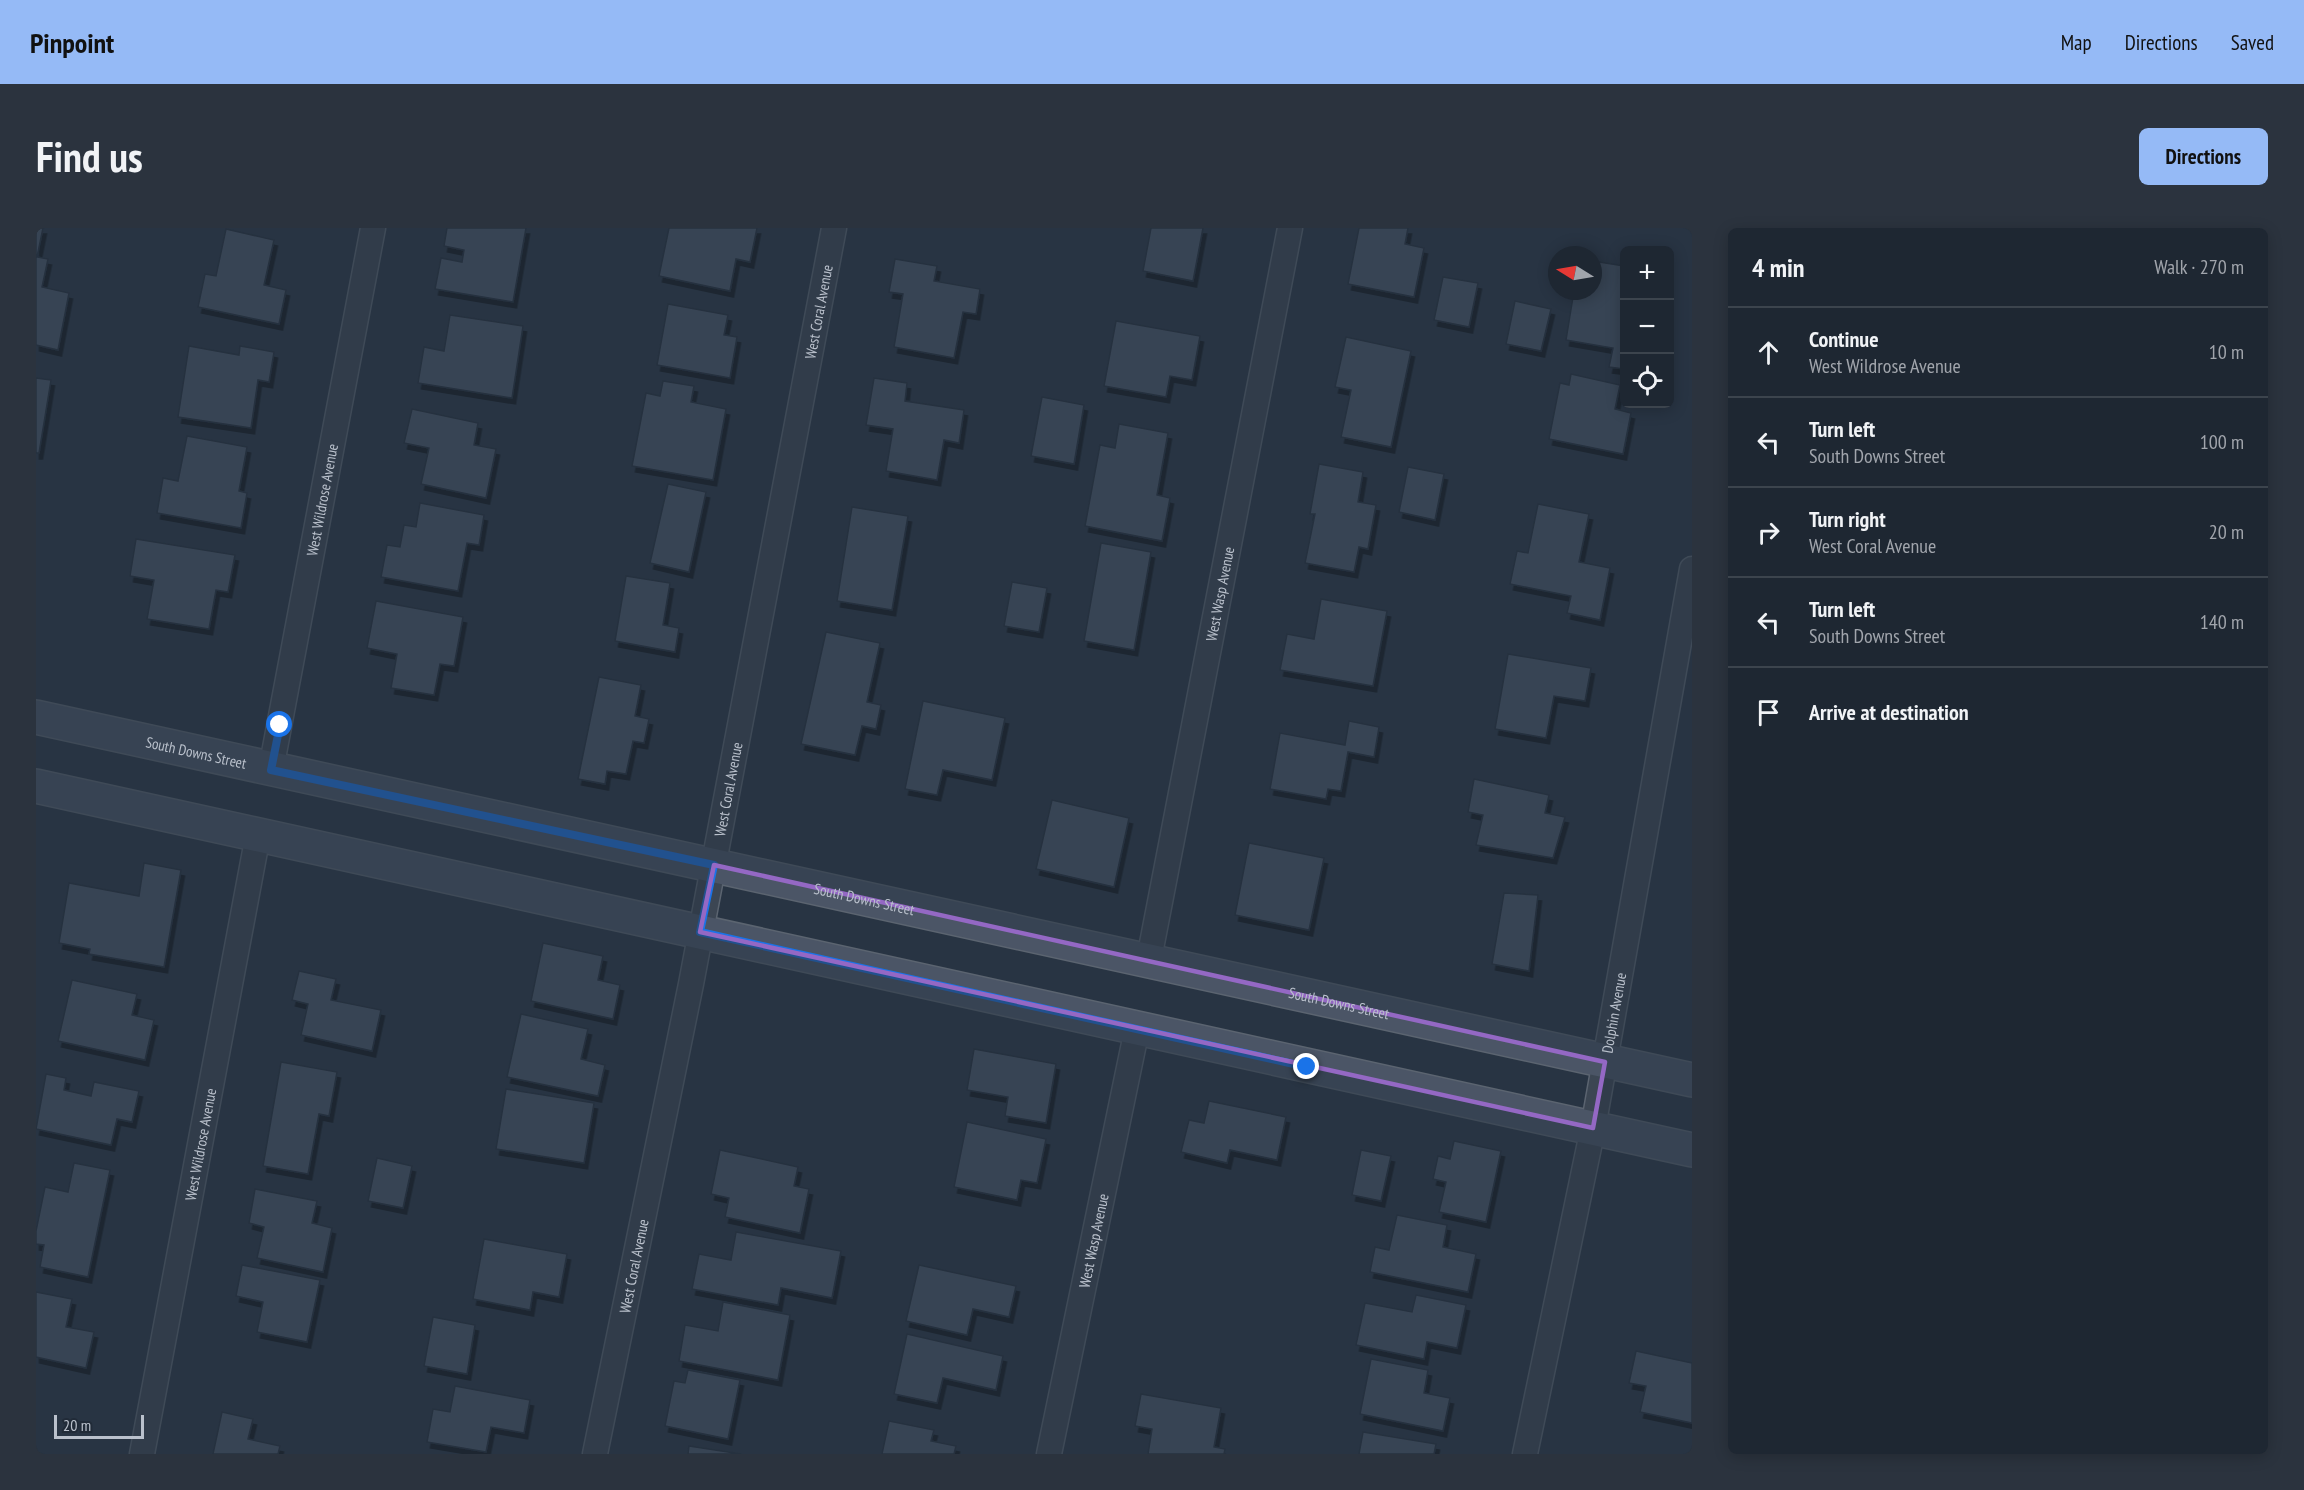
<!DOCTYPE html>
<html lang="en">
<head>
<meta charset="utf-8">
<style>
	:root { --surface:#1e2732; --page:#2b333e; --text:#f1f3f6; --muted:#a1a5ac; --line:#3c444d; --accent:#95baf6 }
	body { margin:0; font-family:"PT Sans Narrow",sans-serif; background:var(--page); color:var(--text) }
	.controls { position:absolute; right:18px; top:18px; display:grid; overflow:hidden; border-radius:9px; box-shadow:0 3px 15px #0003 }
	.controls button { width:54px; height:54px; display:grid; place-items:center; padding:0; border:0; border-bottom:2px solid var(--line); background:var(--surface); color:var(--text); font:30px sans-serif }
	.compass { position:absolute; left:1512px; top:18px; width:54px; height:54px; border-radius:50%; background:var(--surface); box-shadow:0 3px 15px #0003; rotate:281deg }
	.scale { position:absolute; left:18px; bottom:15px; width:90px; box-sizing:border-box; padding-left:6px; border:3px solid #bac1cc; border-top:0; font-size:16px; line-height:21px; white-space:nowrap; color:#bac1cc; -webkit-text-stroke:4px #212b38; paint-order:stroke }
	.stop { position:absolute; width:18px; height:18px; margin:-14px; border:4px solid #1a73e8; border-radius:50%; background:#fff }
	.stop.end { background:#1a73e8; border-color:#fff; box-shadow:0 2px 6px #0008 }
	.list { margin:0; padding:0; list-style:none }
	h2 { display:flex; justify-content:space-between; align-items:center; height:78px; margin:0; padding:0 24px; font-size:26px }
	h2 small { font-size:20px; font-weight:400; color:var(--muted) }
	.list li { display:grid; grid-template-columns:39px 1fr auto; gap:18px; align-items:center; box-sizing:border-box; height:90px; padding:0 24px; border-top:2px solid var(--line) }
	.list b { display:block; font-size:22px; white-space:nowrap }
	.list p { margin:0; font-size:20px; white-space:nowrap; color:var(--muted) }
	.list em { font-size:20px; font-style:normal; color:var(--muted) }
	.icon { flex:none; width:33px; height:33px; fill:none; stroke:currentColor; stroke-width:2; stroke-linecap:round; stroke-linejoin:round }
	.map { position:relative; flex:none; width:1656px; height:1226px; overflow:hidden; border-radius:9px }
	header { display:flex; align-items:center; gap:36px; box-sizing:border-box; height:84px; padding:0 30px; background:var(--accent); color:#111 }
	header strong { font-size:28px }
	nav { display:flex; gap:33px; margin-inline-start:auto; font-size:21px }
	.intro { display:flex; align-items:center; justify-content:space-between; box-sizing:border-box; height:144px; padding:0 36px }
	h1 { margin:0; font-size:42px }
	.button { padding:15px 27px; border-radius:9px; background:var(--accent); color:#111; font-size:21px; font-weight:700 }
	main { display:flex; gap:36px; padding:0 36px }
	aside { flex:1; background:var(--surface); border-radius:9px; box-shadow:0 3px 15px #0003 }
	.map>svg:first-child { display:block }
	.building { fill:#4c5869; stroke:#232d3a; stroke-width:1.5; filter:url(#shadow) }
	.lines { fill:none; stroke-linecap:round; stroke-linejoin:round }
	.street-casing { stroke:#5b6470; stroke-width:27 }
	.secondary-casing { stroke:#5b6470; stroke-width:36 }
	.street { stroke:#3c4653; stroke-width:24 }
	.secondary { stroke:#4b5566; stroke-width:33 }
	.route { stroke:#1a73e8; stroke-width:8 }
	.marked { fill:none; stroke:#9468c4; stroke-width:4.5; stroke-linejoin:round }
	.labels { text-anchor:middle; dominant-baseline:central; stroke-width:6; stroke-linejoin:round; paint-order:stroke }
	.street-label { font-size:15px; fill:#bac1cc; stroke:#212b38 }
</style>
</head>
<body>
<header>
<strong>Pinpoint</strong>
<nav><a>Map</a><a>Directions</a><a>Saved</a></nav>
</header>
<div class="intro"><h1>Find us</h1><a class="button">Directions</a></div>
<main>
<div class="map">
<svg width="1656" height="1226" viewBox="0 0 1656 1226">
	<defs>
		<filter id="shadow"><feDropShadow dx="3.5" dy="6" stdDeviation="0" flood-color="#0009"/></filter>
	</defs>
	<rect width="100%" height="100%" fill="#283443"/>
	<g class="building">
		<path d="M0 0H7L1 29 12 31 6 59 33 65 22 122 0 117Z"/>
		<path d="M411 0H490L477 74 399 61 405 30 426 34 428 22 408 18Z"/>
		<path d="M633 0H721L714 34 700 31 694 63 623 48Z"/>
		<path d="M1115 0H1167L1157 53 1107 43Z"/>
		<path d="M1323 0H1372L1369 16 1388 20 1378 69 1312 56Z"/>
		<path d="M190 1 238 12 228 57 250 62 243 96 162 79 169 46 180 48Z"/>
		<path d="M859 31 901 38 898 53 944 61 940 86 927 84 918 130 858 119 867 66 853 64Z"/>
		<path d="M1557 33 1588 38V141L1573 139 1577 120 1530 112 1538 63H1557Z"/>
		<path d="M1407 49 1442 55 1433 99 1398 92Z"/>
		<path d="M1479 73 1515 81 1505 123 1470 116Z"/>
		<path d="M632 76 692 87 688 107 701 109 694 150 621 137Z"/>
		<path d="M414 87 487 98 476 170 382 155 388 119 408 123Z"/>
		<path d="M1080 93 1164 108 1156 152 1134 148 1130 169 1068 158Z"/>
		<path d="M1310 109 1375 123 1355 219 1305 209 1315 162 1299 159Z"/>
		<path d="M153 118 203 127 204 118 238 124 233 154 222 152 215 200 142 189Z"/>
		<path d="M1535 146 1584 157 1579 181 1595 185 1587 226 1513 211 1524 155 1533 157Z"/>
		<path d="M0 150 15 152 3 225H0Z"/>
		<path d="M838 150 871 155 869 173 928 182 923 215 908 212 901 252 850 243 857 201 830 197Z"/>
		<path d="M627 153 658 158 655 174 690 181 677 252 596 238 610 165 624 168Z"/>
		<path d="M1006 169 1048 177 1038 236 995 228Z"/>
		<path d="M376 181 442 195 438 217 460 221 450 270 385 256 393 220 368 215Z"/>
		<path d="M1083 196 1132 205 1121 267 1134 270 1126 313 1049 298 1064 217 1079 220Z"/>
		<path d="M151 208 211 219 203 263 211 265 205 300 121 285 127 250 142 253Z"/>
		<path d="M1283 236 1327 244 1322 274 1340 277 1332 321 1323 319 1318 344 1269 335 1279 286H1274Z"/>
		<path d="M1372 239 1408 246 1399 292 1363 284Z"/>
		<path d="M632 256 670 264 653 344 614 335Z"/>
		<path d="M384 275 448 287 443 317 431 315 422 363 345 349 351 317 364 319 368 297 380 299Z"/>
		<path d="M1502 276 1553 286 1543 334 1574 340 1564 392 1531 385 1535 368 1474 356 1481 323 1492 325Z"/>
		<path d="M816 279 872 288 856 382 801 373Z"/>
		<path d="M100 311 199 327 192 364 180 362 173 401 111 391 118 352 94 348Z"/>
		<path d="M1065 315 1115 324 1098 422 1048 413Z"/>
		<path d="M590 348 634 355 627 397 643 400 639 424 579 413Z"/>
		<path d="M976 354 1011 360 1003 404 968 398Z"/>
		<path d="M1285 371 1351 383 1337 458 1244 442 1251 406 1278 411Z"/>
		<path d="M340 373 427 389 418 438 404 436 398 467 355 460 361 426 331 420Z"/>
		<path d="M790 404 844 415 831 474 845 477 840 501 826 498 819 527 765 516Z"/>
		<path d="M1472 426 1555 440 1549 473 1518 468 1510 510 1459 501Z"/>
		<path d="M563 449 605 457 599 488 613 491 608 515 597 513 590 546 571 543 569 556 542 551Z"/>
		<path d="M887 473 969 490 956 552 907 542 901 567 869 561Z"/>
		<path d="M1313 493 1343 499 1338 529 1312 524 1305 563 1292 561 1290 571 1234 561 1244 505 1309 517Z"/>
		<path d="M1438 551 1513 567 1509 585 1529 589 1517 630 1440 617 1447 587 1432 584Z"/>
		<path d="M1016 572 1093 590 1078 659 1000 641Z"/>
		<path d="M1213 615 1288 630 1273 702 1199 687Z"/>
		<path d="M108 635 145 642 128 739 53 726 54 721 23 715 33 655 103 668Z"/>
		<path d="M1468 665 1502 667 1493 743 1456 736Z"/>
		<path d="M507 715 567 728 562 752 584 757 577 791 495 773Z"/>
		<path d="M263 743 300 751 295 772 345 782 336 823 265 807 272 776 256 772Z"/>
		<path d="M36 752 101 766 96 787 118 792 109 832 22 813Z"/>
		<path d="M485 786 552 801 545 831 569 837 562 868 471 849Z"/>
		<path d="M938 821 1020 836 1010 895 969 888 972 869 931 862Z"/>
		<path d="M245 834 301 844 293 888 283 886 272 946 227 938Z"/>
		<path d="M10 846 30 850 28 862 55 868 58 854 103 863 96 894 81 891 75 917 0 901Z"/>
		<path d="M470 861 558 875 548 935 460 921Z"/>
		<path d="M1173 873 1250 889 1241 932 1194 922 1191 935 1145 924 1153 892 1168 895Z"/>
		<path d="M931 894 1010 911 1001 955 985 952 981 972 918 959Z"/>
		<path d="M1418 913 1465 923 1450 994 1403 984 1410 954 1397 951 1402 928 1414 931Z"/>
		<path d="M684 922 762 939 758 958 773 961 764 1005 689 989 693 970 675 966Z"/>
		<path d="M1325 922 1355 928 1345 973 1316 967Z"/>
		<path d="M341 930 376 938 367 980 332 973Z"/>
		<path d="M38 935 74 942 52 1049 4 1039 8 1017 0 1016V1003L9 959 32 964Z"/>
		<path d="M219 961 281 973 276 995 296 1000 287 1044 221 1030 228 999 213 995Z"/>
		<path d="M1361 987 1411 997 1407 1019 1440 1026 1432 1064 1334 1044 1339 1019 1353 1022Z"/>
		<path d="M700 1004 805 1023 796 1070 745 1060 742 1077 656 1061 663 1026 695 1032Z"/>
		<path d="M448 1011 531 1026 523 1069 497 1064 494 1082 437 1071Z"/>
		<path d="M206 1037 284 1052 271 1114 221 1104 227 1074 200 1068Z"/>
		<path d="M883 1037 980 1058 973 1089 937 1081 931 1107 870 1093Z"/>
		<path d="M0 1064 36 1071 30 1099 58 1104 50 1140 0 1129Z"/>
		<path d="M1380 1067 1430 1077 1421 1120 1391 1114 1388 1131 1320 1117 1329 1075 1376 1084Z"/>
		<path d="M687 1074 754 1087 742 1152 643 1133 649 1097 682 1103Z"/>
		<path d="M397 1089 439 1097 431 1146 388 1138Z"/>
		<path d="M871 1106 967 1128 960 1162 907 1150 901 1175 858 1166Z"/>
		<path d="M1600 1123 1656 1135V1195L1604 1184 1610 1158 1593 1155Z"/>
		<path d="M1335 1131 1392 1142 1388 1165 1414 1170 1407 1203 1324 1186Z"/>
		<path d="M652 1142 704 1152 692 1211 629 1198 638 1153 649 1155Z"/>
		<path d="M419 1158 494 1172 488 1205 455 1199 450 1224 391 1214 397 1181 414 1184Z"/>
		<path d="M1105 1166 1185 1180 1178 1219 1189 1221 1188 1226H1112L1116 1201 1099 1198Z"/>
		<path d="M186 1184 217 1191 212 1211 244 1218 242 1226H177Z"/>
		<path d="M853 1193 898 1202 895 1213 920 1218 918 1226H846Z"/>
		<path d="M1327 1204 1400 1216 1398 1226H1323Z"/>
		<path d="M653 1218 705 1226H652Z"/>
	</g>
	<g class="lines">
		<defs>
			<g id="street">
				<path id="s1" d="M235 541 337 0"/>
				<path id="s2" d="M1113 731 1254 0"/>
				<path id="s3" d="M106 1226 222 607"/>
				<path id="s4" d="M559 1226 655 756 798 0"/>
				<path id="s5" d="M1013 1226 1101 801"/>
				<path id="s6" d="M1489 1226 1557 900 1656 341"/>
			</g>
			<g id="secondary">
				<path id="s7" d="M0 489 1656 852"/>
				<path d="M0 558 1656 922"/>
			</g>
		</defs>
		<use href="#street" class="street-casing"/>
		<use href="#secondary" class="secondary-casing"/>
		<use href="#street" class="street"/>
		<use href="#secondary" class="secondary"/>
	</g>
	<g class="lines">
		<path class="route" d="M244 497 235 542 678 637 664 704 1271 839"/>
	</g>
	<path d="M0 0H1656V1226H0ZM678 637 1569 834 1557 900 664 704Z" fill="#283443" fill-opacity=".55" fill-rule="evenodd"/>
	<path class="marked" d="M678 637 1569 834 1557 900 664 704Z"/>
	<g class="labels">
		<g class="street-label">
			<text stroke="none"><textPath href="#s4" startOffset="1164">West Coral Avenue</textPath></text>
			<text stroke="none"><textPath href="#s1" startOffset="274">West Wildrose Avenue</textPath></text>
			<text stroke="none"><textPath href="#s2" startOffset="372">West Wasp Avenue</textPath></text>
			<text stroke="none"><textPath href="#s7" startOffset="164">South Downs Street</textPath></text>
			<text stroke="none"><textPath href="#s4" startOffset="678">West Coral Avenue</textPath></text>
			<text stroke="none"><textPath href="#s7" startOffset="848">South Downs Street</textPath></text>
			<text stroke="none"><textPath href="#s7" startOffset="1334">South Downs Street</textPath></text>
			<text stroke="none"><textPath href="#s6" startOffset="450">Dolphin Avenue</textPath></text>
			<text stroke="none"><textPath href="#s3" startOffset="315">West Wildrose Avenue</textPath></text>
			<text stroke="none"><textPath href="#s5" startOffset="218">West Wasp Avenue</textPath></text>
			<text stroke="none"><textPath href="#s4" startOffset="192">West Coral Avenue</textPath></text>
		</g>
	</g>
</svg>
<div class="controls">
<button>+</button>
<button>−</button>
<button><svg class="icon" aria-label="locate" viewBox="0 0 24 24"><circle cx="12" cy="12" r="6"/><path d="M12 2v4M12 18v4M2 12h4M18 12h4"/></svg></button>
</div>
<svg class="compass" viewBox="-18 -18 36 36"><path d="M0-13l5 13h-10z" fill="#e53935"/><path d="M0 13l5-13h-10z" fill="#a1a5ac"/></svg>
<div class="scale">20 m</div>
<div class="stop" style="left:244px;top:497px"></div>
<div class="stop end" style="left:1271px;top:839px"></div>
</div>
<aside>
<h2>4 min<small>Walk · 270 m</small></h2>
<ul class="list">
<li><svg class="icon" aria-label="ahead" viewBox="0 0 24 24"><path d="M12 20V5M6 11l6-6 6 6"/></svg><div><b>Continue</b><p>West Wildrose Avenue</p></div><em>10 m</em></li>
<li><svg class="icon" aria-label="left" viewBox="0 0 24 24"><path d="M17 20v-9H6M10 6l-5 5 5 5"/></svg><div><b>Turn left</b><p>South Downs Street</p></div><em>100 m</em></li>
<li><svg class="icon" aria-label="right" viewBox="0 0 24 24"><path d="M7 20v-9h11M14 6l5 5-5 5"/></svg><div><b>Turn right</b><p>West Coral Avenue</p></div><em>20 m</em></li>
<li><svg class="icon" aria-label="left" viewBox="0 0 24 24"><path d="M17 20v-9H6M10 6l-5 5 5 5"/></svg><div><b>Turn left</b><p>South Downs Street</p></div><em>140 m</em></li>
<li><svg class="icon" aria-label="arrive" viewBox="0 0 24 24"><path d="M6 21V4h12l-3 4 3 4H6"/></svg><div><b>Arrive at destination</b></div></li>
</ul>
</aside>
</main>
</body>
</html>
